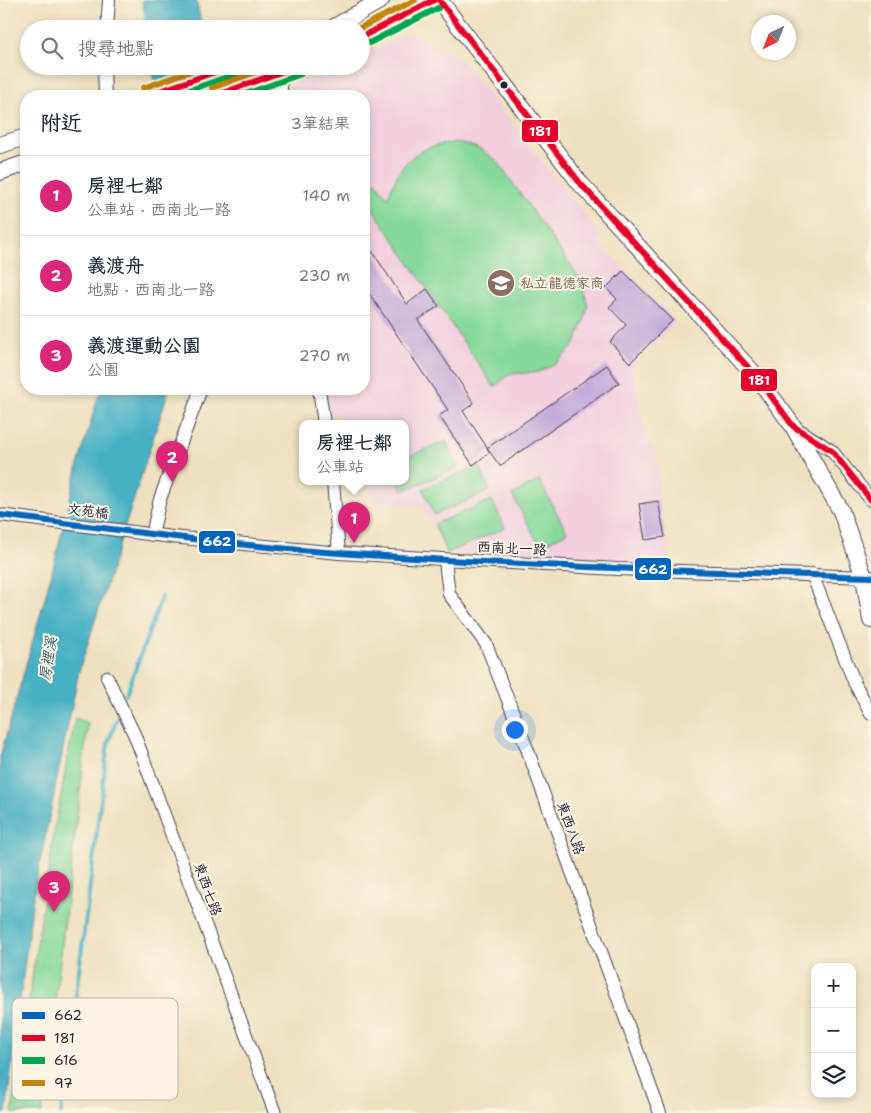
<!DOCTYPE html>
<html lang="zh-TW">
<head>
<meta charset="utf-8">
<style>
	:root { --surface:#fff; --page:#f2f2f3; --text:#1f2937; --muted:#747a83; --line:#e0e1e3; --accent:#db2777 }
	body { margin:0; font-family:"Shantell Sans","LXGW WenKai TC",sans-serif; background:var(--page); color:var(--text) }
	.controls { position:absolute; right:15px; bottom:15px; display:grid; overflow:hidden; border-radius:10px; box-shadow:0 2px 8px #0003 }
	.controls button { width:45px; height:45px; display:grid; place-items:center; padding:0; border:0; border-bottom:1px solid var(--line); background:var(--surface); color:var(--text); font:25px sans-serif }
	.compass { position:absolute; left:751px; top:15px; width:45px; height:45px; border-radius:50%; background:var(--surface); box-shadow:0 2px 8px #0003; rotate:223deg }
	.you { position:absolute; left:514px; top:729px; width:18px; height:18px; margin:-12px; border:4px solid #fff; border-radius:50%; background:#1a73e8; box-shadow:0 0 0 8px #1a73e833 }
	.badge { display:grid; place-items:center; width:32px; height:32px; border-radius:50%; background:var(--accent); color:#fff; font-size:16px; font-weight:700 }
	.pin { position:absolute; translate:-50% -41px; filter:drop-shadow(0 1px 2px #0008) }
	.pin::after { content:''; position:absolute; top:26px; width:18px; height:15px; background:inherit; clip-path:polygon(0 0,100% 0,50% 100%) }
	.popup { position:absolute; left:299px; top:420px; width:110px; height:65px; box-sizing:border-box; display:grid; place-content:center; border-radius:10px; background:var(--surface); filter:drop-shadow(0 1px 4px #0005); font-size:16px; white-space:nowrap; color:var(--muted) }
	.popup b { font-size:19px; color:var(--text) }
	.popup::after { content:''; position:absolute; left:50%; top:100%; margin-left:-10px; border:10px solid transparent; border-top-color:var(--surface) }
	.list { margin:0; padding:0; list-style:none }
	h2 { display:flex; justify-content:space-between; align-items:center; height:65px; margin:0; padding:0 20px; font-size:21px }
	h2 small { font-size:16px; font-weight:400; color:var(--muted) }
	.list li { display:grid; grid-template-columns:32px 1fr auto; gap:15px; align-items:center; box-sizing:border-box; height:80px; padding:0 20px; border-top:1px solid var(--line) }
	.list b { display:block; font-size:19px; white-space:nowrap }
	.list p { margin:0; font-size:16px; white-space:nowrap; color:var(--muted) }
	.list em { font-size:16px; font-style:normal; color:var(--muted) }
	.icon { flex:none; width:28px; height:28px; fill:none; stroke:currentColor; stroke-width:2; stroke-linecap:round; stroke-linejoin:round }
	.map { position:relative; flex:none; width:871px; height:1113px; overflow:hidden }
	.search { position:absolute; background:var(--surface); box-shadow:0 2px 8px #0003; left:20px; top:20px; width:350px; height:55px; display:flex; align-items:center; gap:12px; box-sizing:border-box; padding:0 18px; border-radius:28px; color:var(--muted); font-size:19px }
	.panel { position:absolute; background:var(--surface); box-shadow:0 2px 8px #0003; left:20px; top:90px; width:350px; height:305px; border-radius:20px }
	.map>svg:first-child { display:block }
	.built { fill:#f3cfdf }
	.green { fill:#86d99b; stroke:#547e6b }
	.water { fill:#46b1c4; stroke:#346a80 }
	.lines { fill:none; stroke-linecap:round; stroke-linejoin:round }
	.stream { stroke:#46b1c4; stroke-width:4 }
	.building { fill:#c5abdb }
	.minor-casing { stroke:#413e4f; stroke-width:14 }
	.major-casing { stroke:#413e4f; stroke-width:18 }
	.minor { stroke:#fff; stroke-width:12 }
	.major { stroke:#fff; stroke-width:16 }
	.bus-1-casing { stroke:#fcf5e5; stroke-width:10 }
	.bus-2-casing { stroke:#fcf5e5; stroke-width:10 }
	.bus-3-casing { stroke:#fcf5e5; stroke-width:10 }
	.bus-4-casing { stroke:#fcf5e5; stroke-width:10 }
	.bus-1 { stroke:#0065bd; stroke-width:6 }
	.bus-2 { stroke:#e4002b; stroke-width:6 }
	.bus-3 { stroke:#00a651; stroke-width:6 }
	.bus-4 { stroke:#c2850f; stroke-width:6 }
	.bus-dot { fill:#22223b; stroke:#fcf5e5; stroke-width:2 }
	.labels { text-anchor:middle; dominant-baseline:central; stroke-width:4; stroke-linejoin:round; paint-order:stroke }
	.education-label { font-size:14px; fill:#785e54; stroke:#fcf5e5; text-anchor:start }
	.street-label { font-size:14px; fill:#22223b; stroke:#fcf5e5 }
	.water-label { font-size:15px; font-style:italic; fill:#305b72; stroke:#fcf5e5 }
	.key { fill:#fcf5e5; stroke:#bbb6b2; stroke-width:1 }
	.key-label { font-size:14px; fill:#22223b }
	.line-badge { stroke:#fcf5e5; stroke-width:2 }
	.badge-label { font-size:14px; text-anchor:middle; font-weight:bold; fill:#fff }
</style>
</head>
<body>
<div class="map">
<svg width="871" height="1113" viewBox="0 0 871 1113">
	<rect width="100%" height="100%" fill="#fcf5e5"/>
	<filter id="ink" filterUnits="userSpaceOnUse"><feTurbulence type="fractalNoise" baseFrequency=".02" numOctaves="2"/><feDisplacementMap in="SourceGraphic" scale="10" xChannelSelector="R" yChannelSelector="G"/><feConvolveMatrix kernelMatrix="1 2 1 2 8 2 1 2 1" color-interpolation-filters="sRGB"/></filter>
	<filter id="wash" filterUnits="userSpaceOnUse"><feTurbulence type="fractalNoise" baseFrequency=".0096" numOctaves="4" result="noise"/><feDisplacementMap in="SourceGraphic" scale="20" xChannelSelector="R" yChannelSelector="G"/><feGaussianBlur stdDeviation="1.12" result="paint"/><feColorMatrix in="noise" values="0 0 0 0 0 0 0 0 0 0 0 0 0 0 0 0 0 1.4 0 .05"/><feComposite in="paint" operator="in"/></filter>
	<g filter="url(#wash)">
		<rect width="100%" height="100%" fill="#efe0c0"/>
		<path class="built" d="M411 32 461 59 602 237 599 243 677 323 631 366 647 437 657 456 660 498 669 565 608 563 446 553 423 507 373 501 370 482H405V424H345L338 414 328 415 325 389H364V96H288L287 88 340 66H361V57Z"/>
		<g class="green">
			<path d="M453 143C474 144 481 149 498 162L578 276 584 291 588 306 585 319 574 346 554 365 538 372 510 374 494 387 364 196V189L375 181 388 198C399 163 415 146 453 143Z"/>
			<path d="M446 441 458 467 403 491 398 482H405V458Z"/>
			<path d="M479 465 490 491 434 515 423 489Z"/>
			<path d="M539 480 567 532 540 546 512 495Z"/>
			<path d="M492 500 505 528 447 553 434 524Z"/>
			<path d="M75 718 88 723 42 1113H12L53 838Z"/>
		</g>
		<g class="water">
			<path d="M142 0H196L203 29H147Z"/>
			<path d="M152 66H211L218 96H155Z"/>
			<path d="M103 389H169L79 671 33 897 6 1113H0V757L51 576 78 465 98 397Z"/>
		</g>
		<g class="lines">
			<g class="stream">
				<path d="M126 695 162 596"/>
				<path d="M61 1113 108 743 117 719"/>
			</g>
		</g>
		<g id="blocks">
			<g class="building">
				<path d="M364 239 407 304 427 289 439 306 418 320 474 403 463 411 490 452 473 465 439 416 448 410 364 286Z"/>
				<path d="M623 271 673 320 630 363 610 342 626 325 609 307 617 299 606 288Z"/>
				<path d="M607 365 619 383 500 466 487 448Z"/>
				<path d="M658 501 665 537 645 540 639 504Z"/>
			</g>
		</g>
	</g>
	<g filter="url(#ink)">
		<use href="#blocks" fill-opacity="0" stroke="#413e4f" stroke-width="1"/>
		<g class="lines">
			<defs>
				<g id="minor">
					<path d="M107 29 109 0"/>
					<path d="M104 66 105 96"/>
					<path d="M279 74 282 96"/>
					<path d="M254 96V82"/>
					<path d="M319 389 324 424"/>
					<path d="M793 426 832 451 871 500"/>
					<path d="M333 482 339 553"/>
					<path d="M0 515 172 537 339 553 617 569 871 577"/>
					<path d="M152 535 160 499 201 389"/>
					<path d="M445 560 449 594 486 644 526 746 660 1113"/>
					<path d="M812 574 855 684 871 714"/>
					<path d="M107 677 135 736 275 1113"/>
				</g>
				<g id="major">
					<path d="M439 0 580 183 757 377 793 426 841 511 864 577 871 620"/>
					<path d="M331 29 381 0"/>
					<path d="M361 37 434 0"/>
					<path d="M146 96 233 66"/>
					<path d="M215 96 298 66"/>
					<path d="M0 145 26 137"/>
					<path d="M0 172 26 163"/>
				</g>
			</defs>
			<use href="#minor" class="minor-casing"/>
			<use href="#major" class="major-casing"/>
			<use href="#minor" class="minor"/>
			<use href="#major" class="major"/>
			<defs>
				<path id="bus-1" d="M0 515C113 529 226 545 340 553 517 566 694 571 871 577"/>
				<g id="bus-2">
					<path d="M439 0 580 183 757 377 793 426 832 451 871 500"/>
					<path d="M361 37 434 0"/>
					<path d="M146 96 232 66"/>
					<path d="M215 96 297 66"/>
				</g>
				<g id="bus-3">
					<path d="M365 45 438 8"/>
					<path d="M172 96 236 74"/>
					<path d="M240 96 301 74"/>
				</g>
				<g id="bus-4">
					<path d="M358 29 415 0"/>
					<path d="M143 88 205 66"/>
					<path d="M212 88 272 66"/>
				</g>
			</defs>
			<use href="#bus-1" class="bus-1-casing"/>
			<use href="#bus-2" class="bus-2-casing"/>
			<use href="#bus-3" class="bus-3-casing"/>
			<use href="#bus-4" class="bus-4-casing"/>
			<use href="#bus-1" class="bus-1"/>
			<use href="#bus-2" class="bus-2"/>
			<use href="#bus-3" class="bus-3"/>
			<use href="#bus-4" class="bus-4"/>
		</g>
	</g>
	<defs>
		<symbol id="school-disc" viewBox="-11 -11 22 22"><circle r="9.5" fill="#8d6e63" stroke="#fcf5e5"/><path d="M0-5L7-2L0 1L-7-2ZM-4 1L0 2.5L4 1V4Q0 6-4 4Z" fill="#fff"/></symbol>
	</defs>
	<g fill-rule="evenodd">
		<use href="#school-disc" x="485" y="267" width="32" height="32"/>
	</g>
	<circle class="bus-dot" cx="504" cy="85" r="4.5"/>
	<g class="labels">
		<g class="education-label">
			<text x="520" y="283">私立龍德家商</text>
		</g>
		<g class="street-label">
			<text transform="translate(88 511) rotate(7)">文苑橋</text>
			<text transform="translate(512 548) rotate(3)">西南北一路</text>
			<text transform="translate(571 828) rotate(70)">東西八路</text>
			<text transform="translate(208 889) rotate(70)">東西七路</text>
		</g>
		<g class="water-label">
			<text transform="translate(48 659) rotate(-81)">房裡溪</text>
		</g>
	</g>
	<rect x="12" y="998" width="166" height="102" rx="8" class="key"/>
	<rect x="22" y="1012" width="23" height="7" fill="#0065bd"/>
	<rect x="22" y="1035" width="23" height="6" fill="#e4002b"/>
	<rect x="22" y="1057" width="23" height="7" fill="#00a651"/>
	<rect x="22" y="1080" width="23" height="6" fill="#c2850f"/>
	<g class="key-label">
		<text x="54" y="1020">662</text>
		<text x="54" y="1043">181</text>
		<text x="54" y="1065">616</text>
		<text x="54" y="1088">97</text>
	</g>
	<g class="line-badge">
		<rect x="521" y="119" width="38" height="24" rx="5" fill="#e4002b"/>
		<rect x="740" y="368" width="38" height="24" rx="5" fill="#e4002b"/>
		<rect x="198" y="530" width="38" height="24" rx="5" fill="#0065bd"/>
		<rect x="634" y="557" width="38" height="24" rx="5" fill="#0065bd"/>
	</g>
	<g class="badge-label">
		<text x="540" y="136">181</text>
		<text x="759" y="385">181</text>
		<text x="217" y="546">662</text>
		<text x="653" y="574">662</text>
	</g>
</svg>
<div class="controls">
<button>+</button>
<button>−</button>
<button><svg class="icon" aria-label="layers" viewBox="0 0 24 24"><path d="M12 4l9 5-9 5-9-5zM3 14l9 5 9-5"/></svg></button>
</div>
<svg class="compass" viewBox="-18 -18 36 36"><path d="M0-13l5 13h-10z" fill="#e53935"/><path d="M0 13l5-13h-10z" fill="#747a83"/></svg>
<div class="you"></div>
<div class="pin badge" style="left:354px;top:543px">1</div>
<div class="popup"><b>房裡七鄰</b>公車站</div>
<div class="pin badge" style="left:172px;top:482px">2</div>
<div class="pin badge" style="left:54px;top:912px">3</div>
<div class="search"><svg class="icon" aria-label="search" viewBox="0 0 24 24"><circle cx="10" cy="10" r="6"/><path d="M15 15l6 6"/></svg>搜尋地點</div>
<section class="panel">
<h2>附近<small>3筆結果</small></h2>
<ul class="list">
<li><span class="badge">1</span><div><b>房裡七鄰</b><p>公車站 · 西南北一路</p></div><em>140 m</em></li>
<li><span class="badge">2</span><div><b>義渡舟</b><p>地點 · 西南北一路</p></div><em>230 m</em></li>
<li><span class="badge">3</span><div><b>義渡運動公園</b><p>公園</p></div><em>270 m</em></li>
</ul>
</section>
</div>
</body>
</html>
